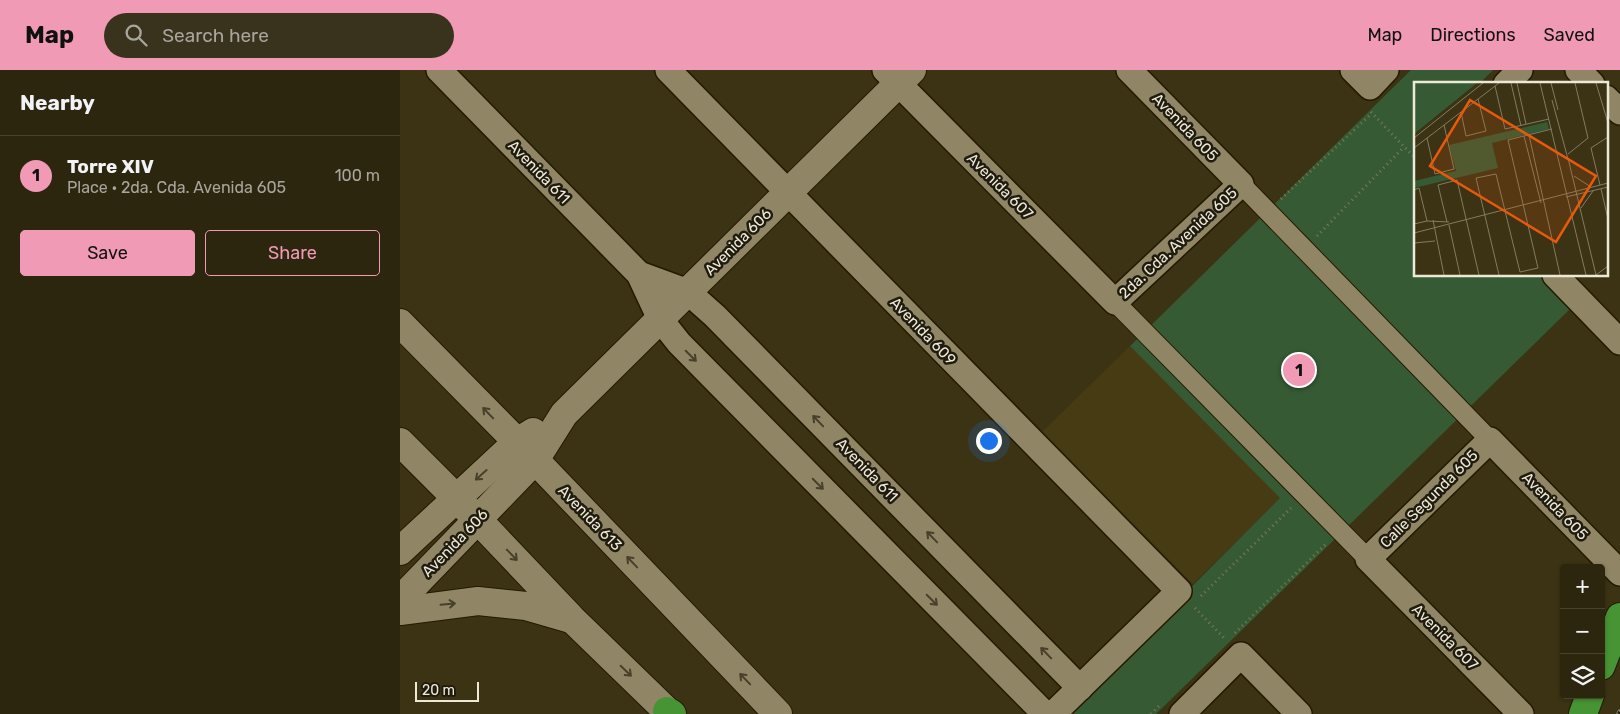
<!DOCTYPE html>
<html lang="en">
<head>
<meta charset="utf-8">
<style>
	:root { --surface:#2d260f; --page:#39321d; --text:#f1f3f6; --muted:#a7a59e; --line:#48432f; --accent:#f09ab6 }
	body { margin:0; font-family:Rubik,sans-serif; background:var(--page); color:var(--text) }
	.controls { position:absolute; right:15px; bottom:15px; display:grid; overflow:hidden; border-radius:5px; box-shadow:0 1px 4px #0004 }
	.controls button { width:45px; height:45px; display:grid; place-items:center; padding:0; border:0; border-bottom:1px solid var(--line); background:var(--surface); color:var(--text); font:25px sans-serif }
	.scale { position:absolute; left:15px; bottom:12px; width:64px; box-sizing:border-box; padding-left:5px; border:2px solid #eee9d7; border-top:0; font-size:14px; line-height:18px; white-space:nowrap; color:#eee9d7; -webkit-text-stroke:4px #1f1b0e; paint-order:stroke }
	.you { position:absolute; left:588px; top:370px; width:18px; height:18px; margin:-12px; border:4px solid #fff; border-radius:50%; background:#1a73e8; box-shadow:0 0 0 8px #1a73e833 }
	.badge { display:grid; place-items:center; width:32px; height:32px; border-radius:50%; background:var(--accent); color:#111; font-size:16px; font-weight:700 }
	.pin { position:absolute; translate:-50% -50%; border:2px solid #fff; box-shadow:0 1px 5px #0006 }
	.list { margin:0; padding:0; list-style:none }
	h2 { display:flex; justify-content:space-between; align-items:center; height:65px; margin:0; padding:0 20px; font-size:21px }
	h2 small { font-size:16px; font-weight:400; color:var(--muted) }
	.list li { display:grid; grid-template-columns:32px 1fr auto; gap:15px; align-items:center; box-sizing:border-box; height:80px; padding:0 20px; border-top:1px solid var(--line) }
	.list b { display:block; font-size:19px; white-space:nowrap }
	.list p { margin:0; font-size:16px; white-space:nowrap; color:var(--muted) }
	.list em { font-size:16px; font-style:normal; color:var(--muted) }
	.actions { display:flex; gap:10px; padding:15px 20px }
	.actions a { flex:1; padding:11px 0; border:1px solid var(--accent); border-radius:5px; text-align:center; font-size:18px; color:var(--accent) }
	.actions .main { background:var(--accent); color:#111 }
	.icon { flex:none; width:28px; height:28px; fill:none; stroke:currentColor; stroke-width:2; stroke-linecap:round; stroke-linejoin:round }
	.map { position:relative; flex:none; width:1220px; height:644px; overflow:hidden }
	header { display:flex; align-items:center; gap:30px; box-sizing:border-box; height:70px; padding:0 25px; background:var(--accent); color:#111 }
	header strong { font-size:24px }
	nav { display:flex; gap:28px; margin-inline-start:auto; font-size:18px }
	.search { width:350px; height:45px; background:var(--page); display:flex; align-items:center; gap:12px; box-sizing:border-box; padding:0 18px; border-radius:28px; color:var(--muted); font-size:19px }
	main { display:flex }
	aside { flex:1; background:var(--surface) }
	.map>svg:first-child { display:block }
	.built { fill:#473b14 }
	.green { fill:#365b34 }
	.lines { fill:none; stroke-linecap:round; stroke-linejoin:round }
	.pedestrian-casing { stroke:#231a00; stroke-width:21 }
	.minor-casing { stroke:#231a00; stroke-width:28 }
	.tertiary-casing { stroke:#231a00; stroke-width:30 }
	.trunk-casing { stroke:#231a00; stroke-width:30 }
	.path { stroke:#7f775d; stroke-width:3; stroke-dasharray:1 4; stroke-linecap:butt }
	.pedestrian { stroke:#908665; stroke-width:19 }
	.minor { stroke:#908665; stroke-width:25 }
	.tertiary { stroke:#908665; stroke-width:28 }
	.trunk { stroke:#479434; stroke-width:28 }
	.rail-casing { stroke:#8d866d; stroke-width:5.5 }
	.rail { stroke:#1f1b0e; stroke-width:4; stroke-dasharray:11; stroke-linecap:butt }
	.oneway { stroke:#47402c }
	.labels { text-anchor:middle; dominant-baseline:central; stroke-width:5; stroke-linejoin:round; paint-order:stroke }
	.street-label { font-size:15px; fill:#eee9d7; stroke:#1f1b0e }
	.inset-road { fill:none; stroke:#837c62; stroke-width:1 }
	.view { fill:#e8590c; fill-opacity:0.15; stroke:#e8590c; stroke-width:2.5 }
	.inset-edge { fill:none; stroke:#eee9d7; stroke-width:2.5 }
</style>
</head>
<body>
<header>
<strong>Map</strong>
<div class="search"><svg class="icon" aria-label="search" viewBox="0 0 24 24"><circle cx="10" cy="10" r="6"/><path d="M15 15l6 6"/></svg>Search here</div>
<nav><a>Map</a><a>Directions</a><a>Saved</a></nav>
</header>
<main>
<aside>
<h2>Nearby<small></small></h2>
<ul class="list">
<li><span class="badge">1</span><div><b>Torre XIV</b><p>Place · 2da. Cda. Avenida 605</p></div><em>100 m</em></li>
</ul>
<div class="actions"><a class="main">Save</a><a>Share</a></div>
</aside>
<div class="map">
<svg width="1220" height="644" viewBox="0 0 1220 644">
	<rect width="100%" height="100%" fill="#3c3314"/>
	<path class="built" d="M730 276 881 428 793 514 642 362Z"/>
	<path class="green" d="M1011 0H1093L1079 14H1015V205H1142L1173 236 756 644H665L880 428 730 276Z"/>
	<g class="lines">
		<defs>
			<g id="pedestrian">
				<path d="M841 114 1090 370"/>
				<path d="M715 232 968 489"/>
			</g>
			<g id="minor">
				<path d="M39 0 239 204 260 249 279 273 645 644"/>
				<path d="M268 0 779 521 653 644"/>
				<path d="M485 0 715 232 841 114 729 0"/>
				<path d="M953 0 970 17 986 0"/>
				<path d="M1178 0 1192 14"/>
				<path d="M1106 14 1120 0"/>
				<path d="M1206 28 1220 42"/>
				<path d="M239 204 288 222 315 246 680 618"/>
				<path d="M1155 205 1220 272"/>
				<path d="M782 644 841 585 899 644"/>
				<path d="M1121 644 968 489 1090 370 1220 503"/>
			</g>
			<g id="tertiary">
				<path d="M0 253 135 390 378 644"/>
				<path d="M0 372 78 450 172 549 270 644"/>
				<path d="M0 481 117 372 133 362"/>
				<path d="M0 530 135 390 164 344 512 0"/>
				<path d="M0 541 78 531 126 536 171 549"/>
			</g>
			<g id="trunk">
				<path d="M1201 596 1220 547"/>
				<path d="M267 641 272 644"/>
				<path d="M1183 644 1190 625"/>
			</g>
		</defs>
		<use href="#pedestrian" class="pedestrian-casing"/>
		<use href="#minor" class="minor-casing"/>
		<use href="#tertiary" class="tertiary-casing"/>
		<use href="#trunk" class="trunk-casing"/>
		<g class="path">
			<path d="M971 42 1015 88"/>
			<path d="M881 129 971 44"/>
			<path d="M917 166 1004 77"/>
			<path d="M801 526 891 438"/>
			<path d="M795 538 825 569"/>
			<path d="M835 563 927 473"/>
			<path d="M751 644 760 635"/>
		</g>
		<use href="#pedestrian" class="pedestrian"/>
		<use href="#minor" class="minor"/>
		<use href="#tertiary" class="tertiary"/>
		<use href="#trunk" class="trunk"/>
		<defs>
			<path id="rail" d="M1219 644 1220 642"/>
		</defs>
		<use href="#rail" class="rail-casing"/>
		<use href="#rail" class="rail"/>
	</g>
	<defs><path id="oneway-shaft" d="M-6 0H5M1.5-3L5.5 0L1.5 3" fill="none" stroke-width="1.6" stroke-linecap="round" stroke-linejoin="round" transform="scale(1.25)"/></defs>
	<g class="oneway">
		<use href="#oneway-shaft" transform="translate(291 286) rotate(45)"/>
		<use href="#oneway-shaft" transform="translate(88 343) rotate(-134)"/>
		<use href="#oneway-shaft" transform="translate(418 351) rotate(-134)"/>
		<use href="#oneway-shaft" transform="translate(81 405) rotate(138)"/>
		<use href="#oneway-shaft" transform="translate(418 414) rotate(45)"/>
		<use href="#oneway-shaft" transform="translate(532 467) rotate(-134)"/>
		<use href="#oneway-shaft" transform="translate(112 485) rotate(46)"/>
		<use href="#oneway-shaft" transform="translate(232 492) rotate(-134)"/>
		<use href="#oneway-shaft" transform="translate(532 530) rotate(45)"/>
		<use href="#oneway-shaft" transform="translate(48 534) rotate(-5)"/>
		<use href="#oneway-shaft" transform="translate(646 583) rotate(-134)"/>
		<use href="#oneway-shaft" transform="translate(226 601) rotate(44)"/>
		<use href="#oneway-shaft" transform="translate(345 609) rotate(-134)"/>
	</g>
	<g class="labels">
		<g class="street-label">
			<text transform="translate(785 57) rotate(46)">Avenida 605</text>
			<text transform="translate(139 102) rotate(46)">Avenida 611</text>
			<text transform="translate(600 116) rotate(45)">Avenida 607</text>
			<text transform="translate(338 172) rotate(-45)">Avenida 606</text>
			<text transform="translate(778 173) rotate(-43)">2da. Cda. Avenida 605</text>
			<text transform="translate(523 261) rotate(46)">Avenida 609</text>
			<text transform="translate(467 400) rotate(46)">Avenida 611</text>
			<text transform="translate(1029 429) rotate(-45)">Calle Segunda 605</text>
			<text transform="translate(1155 436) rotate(46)">Avenida 605</text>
			<text transform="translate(190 448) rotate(46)">Avenida 613</text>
			<text transform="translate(55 473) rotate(-46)">Avenida 606</text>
			<text transform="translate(1045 567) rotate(45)">Avenida 607</text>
		</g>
	</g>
	<g transform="translate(1014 12)">
		<rect width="194" height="194" fill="#3c3314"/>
		<path d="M0 1H63L0 52ZM133 40 135 47 78 61 84 86 0 106V99L42 89 35 63Z" fill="#365b34"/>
		<path class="inset-road" d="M97 1 107 44M103 1 112 42M126 1 172 193M137 1 144 28M182 1 194 41M81 4 91 47 135 37M138 18 154 77M47 30 52 54 72 49 64 17M115 53 146 193M110 54 127 121M0 56 69 1M13 56 21 92 40 87 30 43M0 66 85 1M154 72 174 56 161 1M154 76 182 193M160 94 177 105M186 103 177 66 194 55M187 107 194 137M0 108 5 106 13 139M152 115 194 105M167 126 179 109M19 138 30 193M33 140 24 103 43 98 65 193M0 142 13 139 35 140M35 143 46 193M0 151 194 101M0 161 21 159M85 193 62 96 82 92 106 190 124 186 94 58 138 47M182 193 194 184"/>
		<path class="view" d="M56 18 182 94 142 160 16 84Z"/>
		<rect width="194" height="194" class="inset-edge"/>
	</g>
</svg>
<div class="controls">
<button>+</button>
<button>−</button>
<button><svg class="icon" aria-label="layers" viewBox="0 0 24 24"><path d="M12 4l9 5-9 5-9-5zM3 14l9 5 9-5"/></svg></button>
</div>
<div class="scale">20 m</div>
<div class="you"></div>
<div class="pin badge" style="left:899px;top:300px">1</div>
</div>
</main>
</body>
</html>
